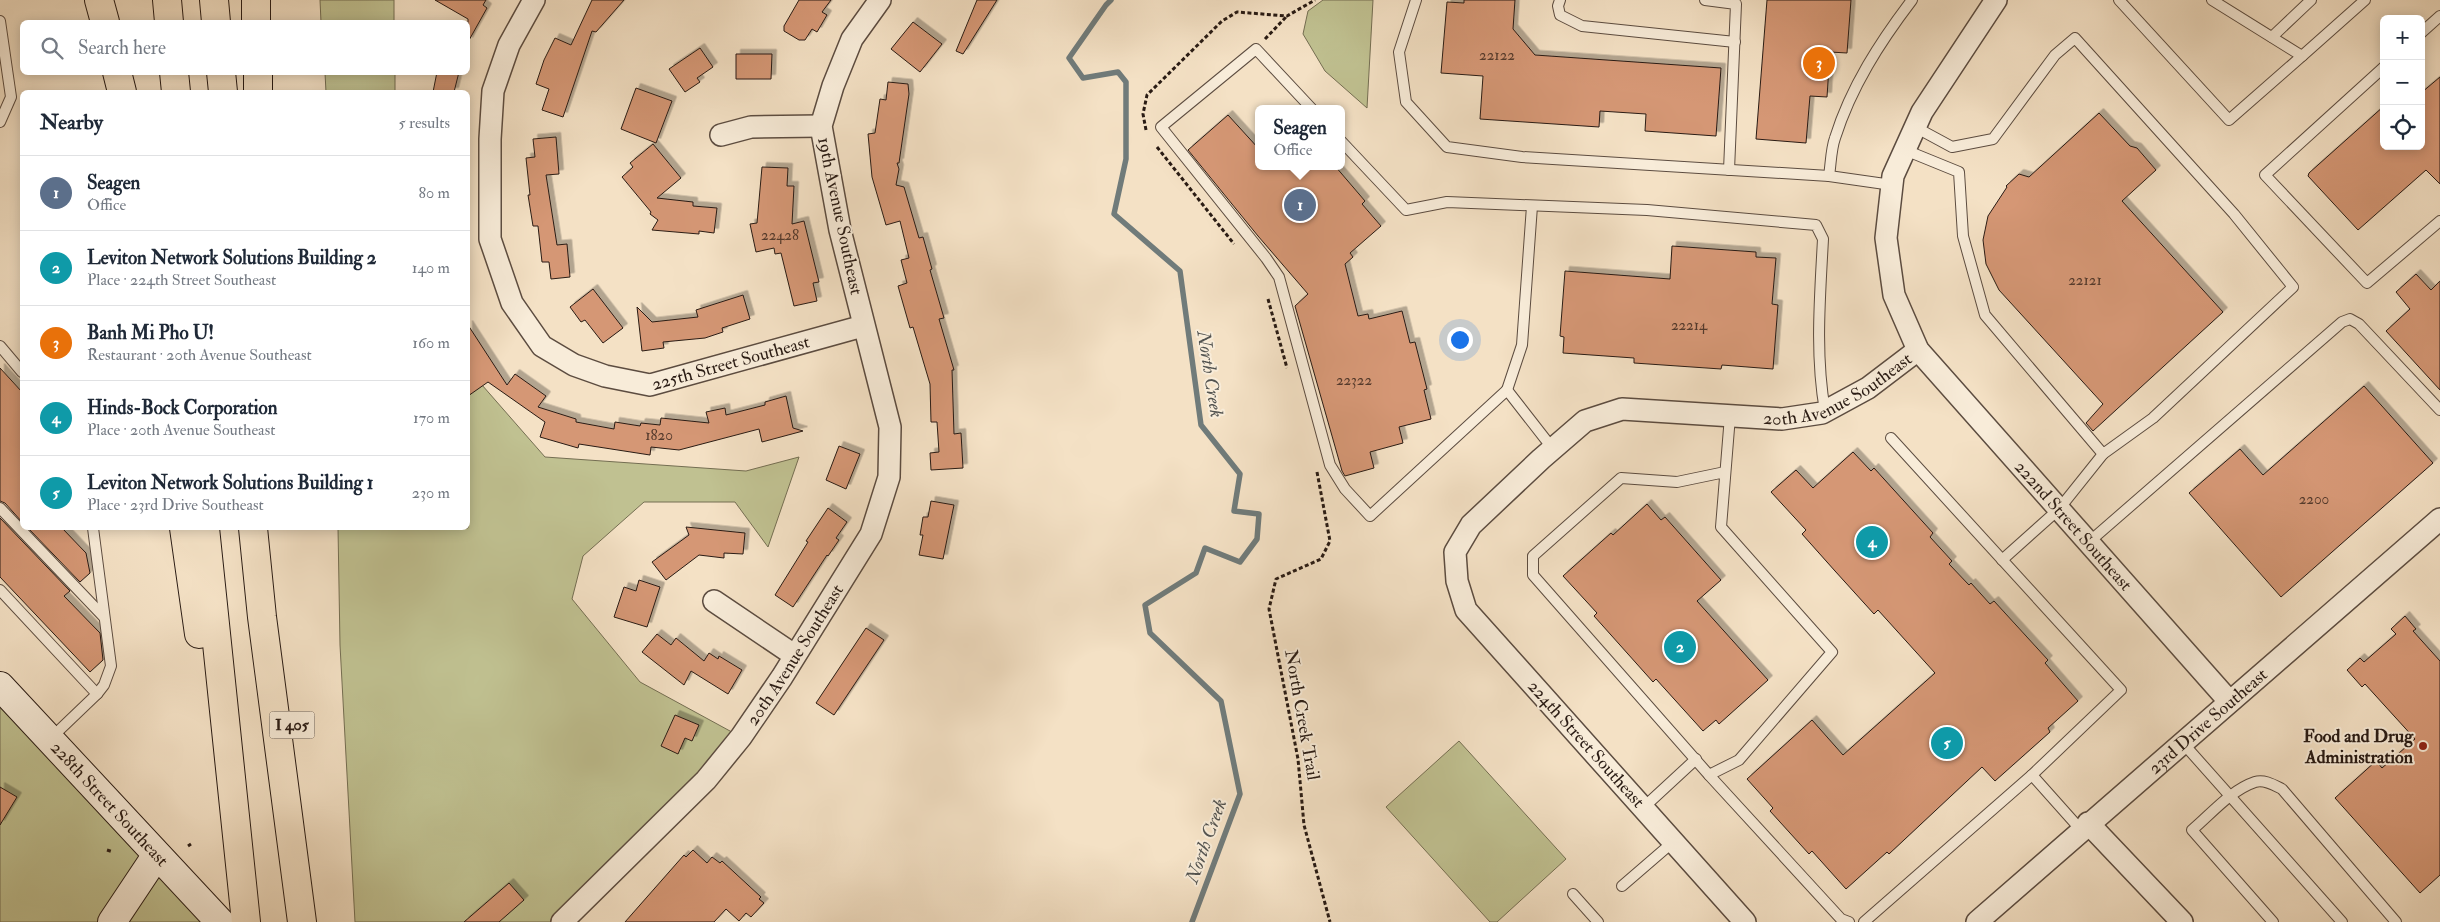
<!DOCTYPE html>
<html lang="en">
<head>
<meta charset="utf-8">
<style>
	:root { --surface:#fff; --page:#f2f2f3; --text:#1f2937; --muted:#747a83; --line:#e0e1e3; --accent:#111827 }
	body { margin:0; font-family:"IM FELL Double Pica",serif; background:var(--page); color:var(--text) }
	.controls { position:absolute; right:15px; top:15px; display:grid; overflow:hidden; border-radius:8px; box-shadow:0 2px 12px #0003 }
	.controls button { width:45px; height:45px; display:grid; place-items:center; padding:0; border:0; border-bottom:1px solid var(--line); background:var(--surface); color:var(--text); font:25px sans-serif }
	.you { position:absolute; left:1459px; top:339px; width:18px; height:18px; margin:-12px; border:4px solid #fff; border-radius:50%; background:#1a73e8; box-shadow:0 0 0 8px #1a73e833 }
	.badge { display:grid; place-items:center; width:32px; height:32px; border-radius:50%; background:var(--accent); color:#fff; font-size:16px; font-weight:700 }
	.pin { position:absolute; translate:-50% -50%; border:2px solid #fff; box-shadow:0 1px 5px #0006 }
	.popup { position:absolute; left:1255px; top:105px; width:90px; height:65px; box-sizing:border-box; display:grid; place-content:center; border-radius:8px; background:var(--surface); filter:drop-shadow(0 1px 4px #0005); font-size:16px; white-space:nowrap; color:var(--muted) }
	.popup b { font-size:19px; color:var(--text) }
	.popup::after { content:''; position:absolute; left:50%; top:100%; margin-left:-10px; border:10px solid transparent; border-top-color:var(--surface) }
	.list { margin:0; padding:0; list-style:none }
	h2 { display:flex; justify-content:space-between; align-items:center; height:65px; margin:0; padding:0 20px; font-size:21px }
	h2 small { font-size:16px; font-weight:400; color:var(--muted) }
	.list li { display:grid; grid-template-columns:32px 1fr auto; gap:15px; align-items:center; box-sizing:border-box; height:75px; padding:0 20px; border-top:1px solid var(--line) }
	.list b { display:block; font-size:19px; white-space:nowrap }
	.list p { margin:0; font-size:16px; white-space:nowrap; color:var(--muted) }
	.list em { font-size:16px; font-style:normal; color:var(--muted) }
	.icon { flex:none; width:28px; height:28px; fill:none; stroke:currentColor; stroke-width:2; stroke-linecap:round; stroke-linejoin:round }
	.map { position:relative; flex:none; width:2440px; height:922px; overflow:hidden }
	.search { position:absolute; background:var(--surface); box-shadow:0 2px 12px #0003; left:20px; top:20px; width:450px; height:55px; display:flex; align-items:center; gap:12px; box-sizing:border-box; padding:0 18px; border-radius:8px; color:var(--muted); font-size:19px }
	.panel { position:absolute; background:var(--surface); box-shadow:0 2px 12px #0003; left:20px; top:90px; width:450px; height:440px; border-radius:8px }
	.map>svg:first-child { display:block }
	.green { fill:#c0c191; stroke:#746e52 }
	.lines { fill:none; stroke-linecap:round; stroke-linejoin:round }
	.stream { stroke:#707b7a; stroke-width:5.5 }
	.building { fill:#d59775; stroke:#291b14; filter:url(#shadow) }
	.lane-casing { stroke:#5c4c40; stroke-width:12 }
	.street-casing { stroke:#5c4c40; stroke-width:24 }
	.secondary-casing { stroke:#291b14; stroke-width:30 }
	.highway-casing { stroke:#291b14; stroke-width:30 }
	.path { stroke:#291b14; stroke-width:3; stroke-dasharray:4 2.5; stroke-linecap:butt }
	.lane { stroke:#f8ecd9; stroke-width:10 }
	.street { stroke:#f8ecd9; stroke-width:21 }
	.secondary { stroke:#f8ecd9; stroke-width:28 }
	.highway { stroke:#f4e1c5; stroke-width:28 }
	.poi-dot { fill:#8f2418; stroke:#f8ecd9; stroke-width:2 }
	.labels { text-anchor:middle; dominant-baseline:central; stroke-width:4; stroke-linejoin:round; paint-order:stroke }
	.number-label { font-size:15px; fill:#543a2c }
	.shield { fill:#f8ecd9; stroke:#675a4f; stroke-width:1 }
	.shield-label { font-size:16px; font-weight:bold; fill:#291b14 }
	.street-label { font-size:18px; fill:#291b14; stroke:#f8ecd9 }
	.poi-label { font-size:18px; font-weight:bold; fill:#291b14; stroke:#f8ecd9; text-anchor:end }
	.water-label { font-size:19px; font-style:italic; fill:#525350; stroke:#f8ecd9 }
</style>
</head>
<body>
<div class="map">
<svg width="2440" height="922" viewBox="0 0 2440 922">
	<defs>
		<filter id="shadow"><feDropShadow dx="4.5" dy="-4.5" stdDeviation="0" flood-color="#0004"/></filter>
	</defs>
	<rect width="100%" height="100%" fill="#f4e1c5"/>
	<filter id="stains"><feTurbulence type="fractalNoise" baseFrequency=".004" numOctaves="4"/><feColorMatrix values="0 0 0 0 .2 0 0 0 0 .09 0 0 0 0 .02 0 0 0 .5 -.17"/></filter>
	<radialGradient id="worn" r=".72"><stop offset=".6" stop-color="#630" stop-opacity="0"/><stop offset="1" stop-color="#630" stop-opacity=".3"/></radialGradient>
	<g class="green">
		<path d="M320 0H394V22H321Z"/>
		<path d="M1323 0H1373L1367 108 1325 71 1303 34 1308 11Z"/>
		<path d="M325 73H395V92H326Z"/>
		<path d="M468 369 545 457 746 471 799 457 768 547 735 502H644L583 556 572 599 640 682 741 737 562 922H355L340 645 338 528H468Z"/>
		<path d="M0 686 204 922H0Z"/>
		<path d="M1459 741 1566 859 1497 922H1490L1386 807Z"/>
	</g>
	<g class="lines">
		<path class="stream" d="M1111 0 1106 5 1069 58 1083 78 1118 72 1126 82V159L1114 214 1180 271 1201 425 1240 474 1234 511 1259 514 1257 539 1240 562 1205 548 1196 573 1145 605 1150 633 1221 701 1240 794 1192 922"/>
	</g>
	<g class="building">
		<path d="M435 0H486L483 5 487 8 468 42V19Z"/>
		<path d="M592 0H624L596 32 592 31 563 117 542 110 549 89 536 84 544 60 555 38 571 45Z"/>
		<path d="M799 0H831L822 12 827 15 817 32 812 29 805 40H799L784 31V26Z"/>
		<path d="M977 0H997L963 54 956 51Z"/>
		<path d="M1464 0H1515L1513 29 1535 55 1721 68 1716 136 1645 131 1646 114 1600 111 1599 127 1480 119 1483 76 1441 73 1447 2 1464 3Z"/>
		<path d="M1767 0H1851L1847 53 1830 52 1827 97 1810 96 1806 143 1756 139Z"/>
		<path d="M913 22 942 44 920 72 891 49Z"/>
		<path d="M700 48 713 67 697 78 700 82 685 92 669 69Z"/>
		<path d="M736 54H772L771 79H736Z"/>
		<path d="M437 72H459L454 92H433Z"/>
		<path d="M2440 77V184L2426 170 2358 230 2308 176 2309 173 2384 106V146H2421V93Z"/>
		<path d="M888 82 908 84 909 94 899 163H897L899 169 896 185 904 187 919 238 923 237 932 269 930 270 944 318 939 319 954 370H952L954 434 961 433 963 468 931 470 930 453 939 452 937 422H931L930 384 913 327 910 328 898 286 907 283 901 260 909 258 900 221 886 225 872 177 868 134 875 133 880 99 886 100Z"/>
		<path d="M636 88 672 101 656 143 621 129Z"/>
		<path d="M2099 113 2130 146 2137 148 2156 170 2122 201 2223 312 2093 431 2086 423 2103 404 1999 290 1986 264 1983 240 1988 216 2007 187 2006 186 2019 174 2029 177Z"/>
		<path d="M1228 115 1259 149V166H1335L1365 201 1362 204 1381 226 1350 253 1353 257 1345 264 1358 316 1368 314 1369 319 1402 311 1410 343 1415 342 1427 389 1424 390 1431 419 1399 427 1403 443 1370 452 1374 468 1345 476 1342 471 1295 306 1308 294 1258 236 1188 150Z"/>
		<path d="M556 137 559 174 546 175 557 245 567 244 570 277 551 279 549 262H542L538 226H533L528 195H530L526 158 535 157 533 139Z"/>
		<path d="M653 144 681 178 657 198 693 202V206L717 208 714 233 699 231V234L652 230 658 220 650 214 651 212 622 177 633 167 630 163Z"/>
		<path d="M762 167 788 168 787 186H794L792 224 804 221 819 282 813 283 817 301 794 306 781 253 775 254 774 248 756 252 750 224 757 223Z"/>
		<path d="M1672 246 1756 252V257L1776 258 1772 304 1778 305 1773 369 1722 365 1721 369 1634 363V358L1563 353 1564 337 1560 336 1565 271 1670 279Z"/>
		<path d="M2416 274 2431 290 2440 281V390L2386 331 2410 309 2396 292Z"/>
		<path d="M593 289 623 328 603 343 585 320 581 322 570 307Z"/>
		<path d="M743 295 750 319 722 328 723 332 705 338 663 342 664 348 642 351 637 307 652 322 698 317 696 310Z"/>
		<path d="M468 325 507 385 515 374 546 396 538 407 576 419V422L614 429 615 422 640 426 641 423 660 425 661 418 709 423 706 412 725 408 726 415 765 405V402L786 396 793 428 803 431 762 442 759 429 679 450 651 447 650 455 579 444 578 448 540 437 545 422 488 382 468 396Z"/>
		<path d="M0 368 22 392V522L5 503 0 501Z"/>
		<path d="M2364 386 2433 463 2281 597 2189 493 2240 449 2263 475Z"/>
		<path d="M839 446 860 454 846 489 826 480Z"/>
		<path d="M1853 452 1871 471 1874 468 1933 533 1930 537 1952 561 1949 564 1969 585 1971 583 1990 604 1994 601 2048 660 2045 663 2078 701 2048 728 2050 732 1995 781 1982 767 1889 854 1887 852 1846 889 1812 851 1809 854 1770 811 1773 808 1747 779 1812 720 1843 755 1935 673 1878 610 1874 614 1835 571 1802 534 1806 530 1771 492 1796 470 1813 488Z"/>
		<path d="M931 501 954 505 943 559 919 555 923 535H920L923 517H928Z"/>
		<path d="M1647 504 1661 520 1665 517 1721 580 1697 601 1768 680 1719 724 1716 720 1703 731 1656 679 1653 682 1594 616 1597 613 1563 576 1611 533 1613 535Z"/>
		<path d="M828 508 847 522 836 538 839 540 828 556 827 555 793 607 775 595 808 542 806 541Z"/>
		<path d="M0 518 70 591 64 596 100 633 103 660 90 672 0 577Z"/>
		<path d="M686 527 745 533 743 554 724 553V558L699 555 666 580 652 562 689 535Z"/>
		<path d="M28 528H62L86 553 90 573 80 582Z"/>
		<path d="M639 580 660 587 647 627 614 617 624 587 636 591Z"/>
		<path d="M2405 616 2416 629 2413 631 2440 661V875L2420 893 2335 798 2376 761 2382 768 2415 739 2365 684 2362 687 2347 670 2360 658 2364 662 2396 634 2391 629Z"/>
		<path d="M866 628 884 640 834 715 816 703Z"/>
		<path d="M657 634 671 645 676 638 704 661 709 653 718 659 719 656 742 670 728 694 691 671 684 685 642 652Z"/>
		<path d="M675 715 699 725 692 741 685 738 678 754 661 746Z"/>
		<path d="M0 787 17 797 0 825Z"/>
		<path d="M693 850 707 863 712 857 720 863 722 861 761 897 759 899 764 903 751 917 746 913 739 921 726 909 714 922H625L684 855 686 857Z"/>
		<path d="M509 883 524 900 499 922H464Z"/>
	</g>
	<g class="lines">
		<defs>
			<g id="lane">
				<path d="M1416 0 1399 52 1406 102 1447 147 1522 157 1829 176 1892 185"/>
				<path d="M1560 0 1558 6 1560 15 1582 26 1735 42"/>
				<path d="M1705 0 1736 4 1729 170"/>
				<path d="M2119 0 2229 120 2302 56"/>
				<path d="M2212 0 2302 56 2365 0"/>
				<path d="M0 21 11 97 0 122"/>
				<path d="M2421 33 2440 16"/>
				<path d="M2272 37 2311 0"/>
				<path d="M2384 67 2265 175 2367 283 2440 221"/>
				<path d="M1312 109 1256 49 1161 127 1266 258 1279 277 1330 465 1345 489 1370 516 1507 390 1553 449"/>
				<path d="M1341 141 1406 210 1447 202 1647 210 1816 225 1823 239C1820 297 1815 354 1825 411"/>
				<path d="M1905 150 1959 172 1963 236 1985 315 2103 454 2153 418 2293 287 2234 214 2075 38 2055 55 1993 139 1952 147 1915 127"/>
				<path d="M1829 176C1831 163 1831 149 1835 138 1851 87 1880 42 1912 0"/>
				<path d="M0 346 22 372"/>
				<path d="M1507 390 1522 345 1532 206"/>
				<path d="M1725 472 1677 482 1621 478 1533 556V575L1709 775 1739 760 1832 652 1721 527 1730 416"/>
				<path d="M0 508 104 617"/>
				<path d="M93 528 111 666 104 685 97 694"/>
				<path d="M2089 542 2342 322 2350 319 2359 324 2440 410"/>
				<path d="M2002 560 2059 509 2103 454"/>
				<path d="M0 590 97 694 50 739"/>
				<path d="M2182 742 2342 922"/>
				<path d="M1709 775 1841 919 1849 922"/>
				<path d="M2032 775 2081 830"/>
				<path d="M1643 808 1696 759"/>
				<path d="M1622 886 1673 842"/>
				<path d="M1573 894 1598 922"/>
				<path d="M1864 922 2032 775 2121 690 1891 438"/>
				<path d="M2273 922 2192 830C2211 814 2231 790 2255 782 2264 779 2274 785 2282 789L2396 922"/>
			</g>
			<g id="street">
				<path id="s1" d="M534 0 509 45 493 91 490 139V239L512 303 542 346 574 365 605 376 650 385 863 326"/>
				<path id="s2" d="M1996 0 1922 112 1893 176 1886 238 1894 295 1918 350 2229 701"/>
				<path d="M721 135 751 127 821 126"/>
				<path d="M714 601 794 655"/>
				<path d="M2088 823 2182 922"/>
				<path id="s3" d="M562 922 706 780 741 737 782 677 871 534 889 477 890 427 840 230 821 126 833 86 852 39 880 0"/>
				<path id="s4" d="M1745 922 1466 610 1457 581 1455 552 1471 525 1541 459 1585 421 1622 409 1782 419 1822 413 1868 388 1918 350"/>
				<path id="s5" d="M1977 922 2440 519"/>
			</g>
			<g id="secondary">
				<path id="s6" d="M0 686 220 922"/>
				<path d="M112 922 156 856"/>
			</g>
			<g id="highway">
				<path d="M99 0 105 22"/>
				<path d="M167 0 169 22"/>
				<path d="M214 0 216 22"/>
				<path d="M256 0V22"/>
				<path d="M117 72 122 92"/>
				<path d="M174 72 176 92"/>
				<path d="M221 72 223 92"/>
				<path d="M258 72V92"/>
				<path d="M184 528 199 634"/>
				<path d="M205 528 246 922"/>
				<path d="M253 528 262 617 302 922"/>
			</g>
		</defs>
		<use href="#lane" class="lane-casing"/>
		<use href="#street" class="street-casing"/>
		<use href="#secondary" class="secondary-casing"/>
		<use href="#highway" class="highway-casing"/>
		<g class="path">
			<path d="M1265 39 1287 16"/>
			<path d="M1146 130 1143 114 1147 95 1222 21 1237 12 1287 16 1315 0"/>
			<path d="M1157 147 1234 244"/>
			<path d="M1268 299 1287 368"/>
			<path d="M1317 472 1330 541 1321 559 1276 579 1269 609 1298 759 1304 825 1330 922"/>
			<path d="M188 846 191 844"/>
			<path d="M107 850 113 852"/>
		</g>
		<use href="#lane" class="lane"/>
		<use href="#street" class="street"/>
		<use href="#secondary" class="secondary"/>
		<use href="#highway" class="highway"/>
	</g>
	<circle class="poi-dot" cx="2423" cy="746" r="5"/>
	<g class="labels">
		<g class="number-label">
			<text x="1497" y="55">22122</text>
			<text x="780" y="235">22428</text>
			<text x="2085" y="280">22121</text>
			<text x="1689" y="325">22214</text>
			<text x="1354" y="380">22322</text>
			<text x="659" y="435">1820</text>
			<text x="2314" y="499">2200</text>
		</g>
		<rect class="shield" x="269.5" y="711.5" width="45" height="27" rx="4"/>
		<g class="shield-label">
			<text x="292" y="725">I 405</text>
		</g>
		<g class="street-label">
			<text transform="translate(840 216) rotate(78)">19th Avenue Southeast</text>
			<text stroke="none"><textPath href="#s1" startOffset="568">225th Street Southeast</textPath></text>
			<text stroke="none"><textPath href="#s4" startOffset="926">20th Avenue Southeast</textPath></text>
			<text stroke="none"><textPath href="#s2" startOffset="619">222nd Street Southeast</textPath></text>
			<text stroke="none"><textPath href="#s3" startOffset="356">20th Avenue Southeast</textPath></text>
			<text transform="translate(1302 715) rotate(80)">North Creek Trail</text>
			<text stroke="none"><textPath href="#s5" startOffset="306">23rd Drive Southeast</textPath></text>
			<text transform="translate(1586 744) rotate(48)">224th Street Southeast</text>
			<text stroke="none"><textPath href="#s6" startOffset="161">228th Street Southeast</textPath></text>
		</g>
		<g class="poi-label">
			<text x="2413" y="736">Food and Drug<tspan x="2413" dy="21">Administration</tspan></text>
		</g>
		<g class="water-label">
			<text transform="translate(1210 374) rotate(81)">North Creek</text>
			<text transform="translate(1206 841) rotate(-70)">North Creek</text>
		</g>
	</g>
	<rect width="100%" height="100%" filter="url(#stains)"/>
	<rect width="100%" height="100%" fill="url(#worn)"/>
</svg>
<div class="controls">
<button>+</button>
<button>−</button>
<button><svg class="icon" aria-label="locate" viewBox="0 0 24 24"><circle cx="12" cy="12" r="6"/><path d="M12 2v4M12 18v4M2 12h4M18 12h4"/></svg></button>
</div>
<div class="you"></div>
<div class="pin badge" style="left:1300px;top:205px;background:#5c6f8a">1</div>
<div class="popup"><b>Seagen</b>Office</div>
<div class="pin badge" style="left:1680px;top:647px;background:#0f9aa8">2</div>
<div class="pin badge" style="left:1819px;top:63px;background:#e8710a">3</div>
<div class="pin badge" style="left:1872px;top:542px;background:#0f9aa8">4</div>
<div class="pin badge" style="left:1947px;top:743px;background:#0f9aa8">5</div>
<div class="search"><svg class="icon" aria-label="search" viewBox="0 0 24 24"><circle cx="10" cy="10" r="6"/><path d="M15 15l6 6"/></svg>Search here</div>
<section class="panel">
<h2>Nearby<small>5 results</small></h2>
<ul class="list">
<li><span class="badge" style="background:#5c6f8a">1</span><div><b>Seagen</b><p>Office</p></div><em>80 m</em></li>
<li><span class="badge" style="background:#0f9aa8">2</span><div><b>Leviton Network Solutions Building 2</b><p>Place · 224th Street Southeast</p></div><em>140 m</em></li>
<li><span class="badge" style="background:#e8710a">3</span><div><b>Banh Mi Pho U!</b><p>Restaurant · 20th Avenue Southeast</p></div><em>160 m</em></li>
<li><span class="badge" style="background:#0f9aa8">4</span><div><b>Hinds-Bock Corporation</b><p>Place · 20th Avenue Southeast</p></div><em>170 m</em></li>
<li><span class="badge" style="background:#0f9aa8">5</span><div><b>Leviton Network Solutions Building 1</b><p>Place · 23rd Drive Southeast</p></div><em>230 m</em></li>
</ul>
</section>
</div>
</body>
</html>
